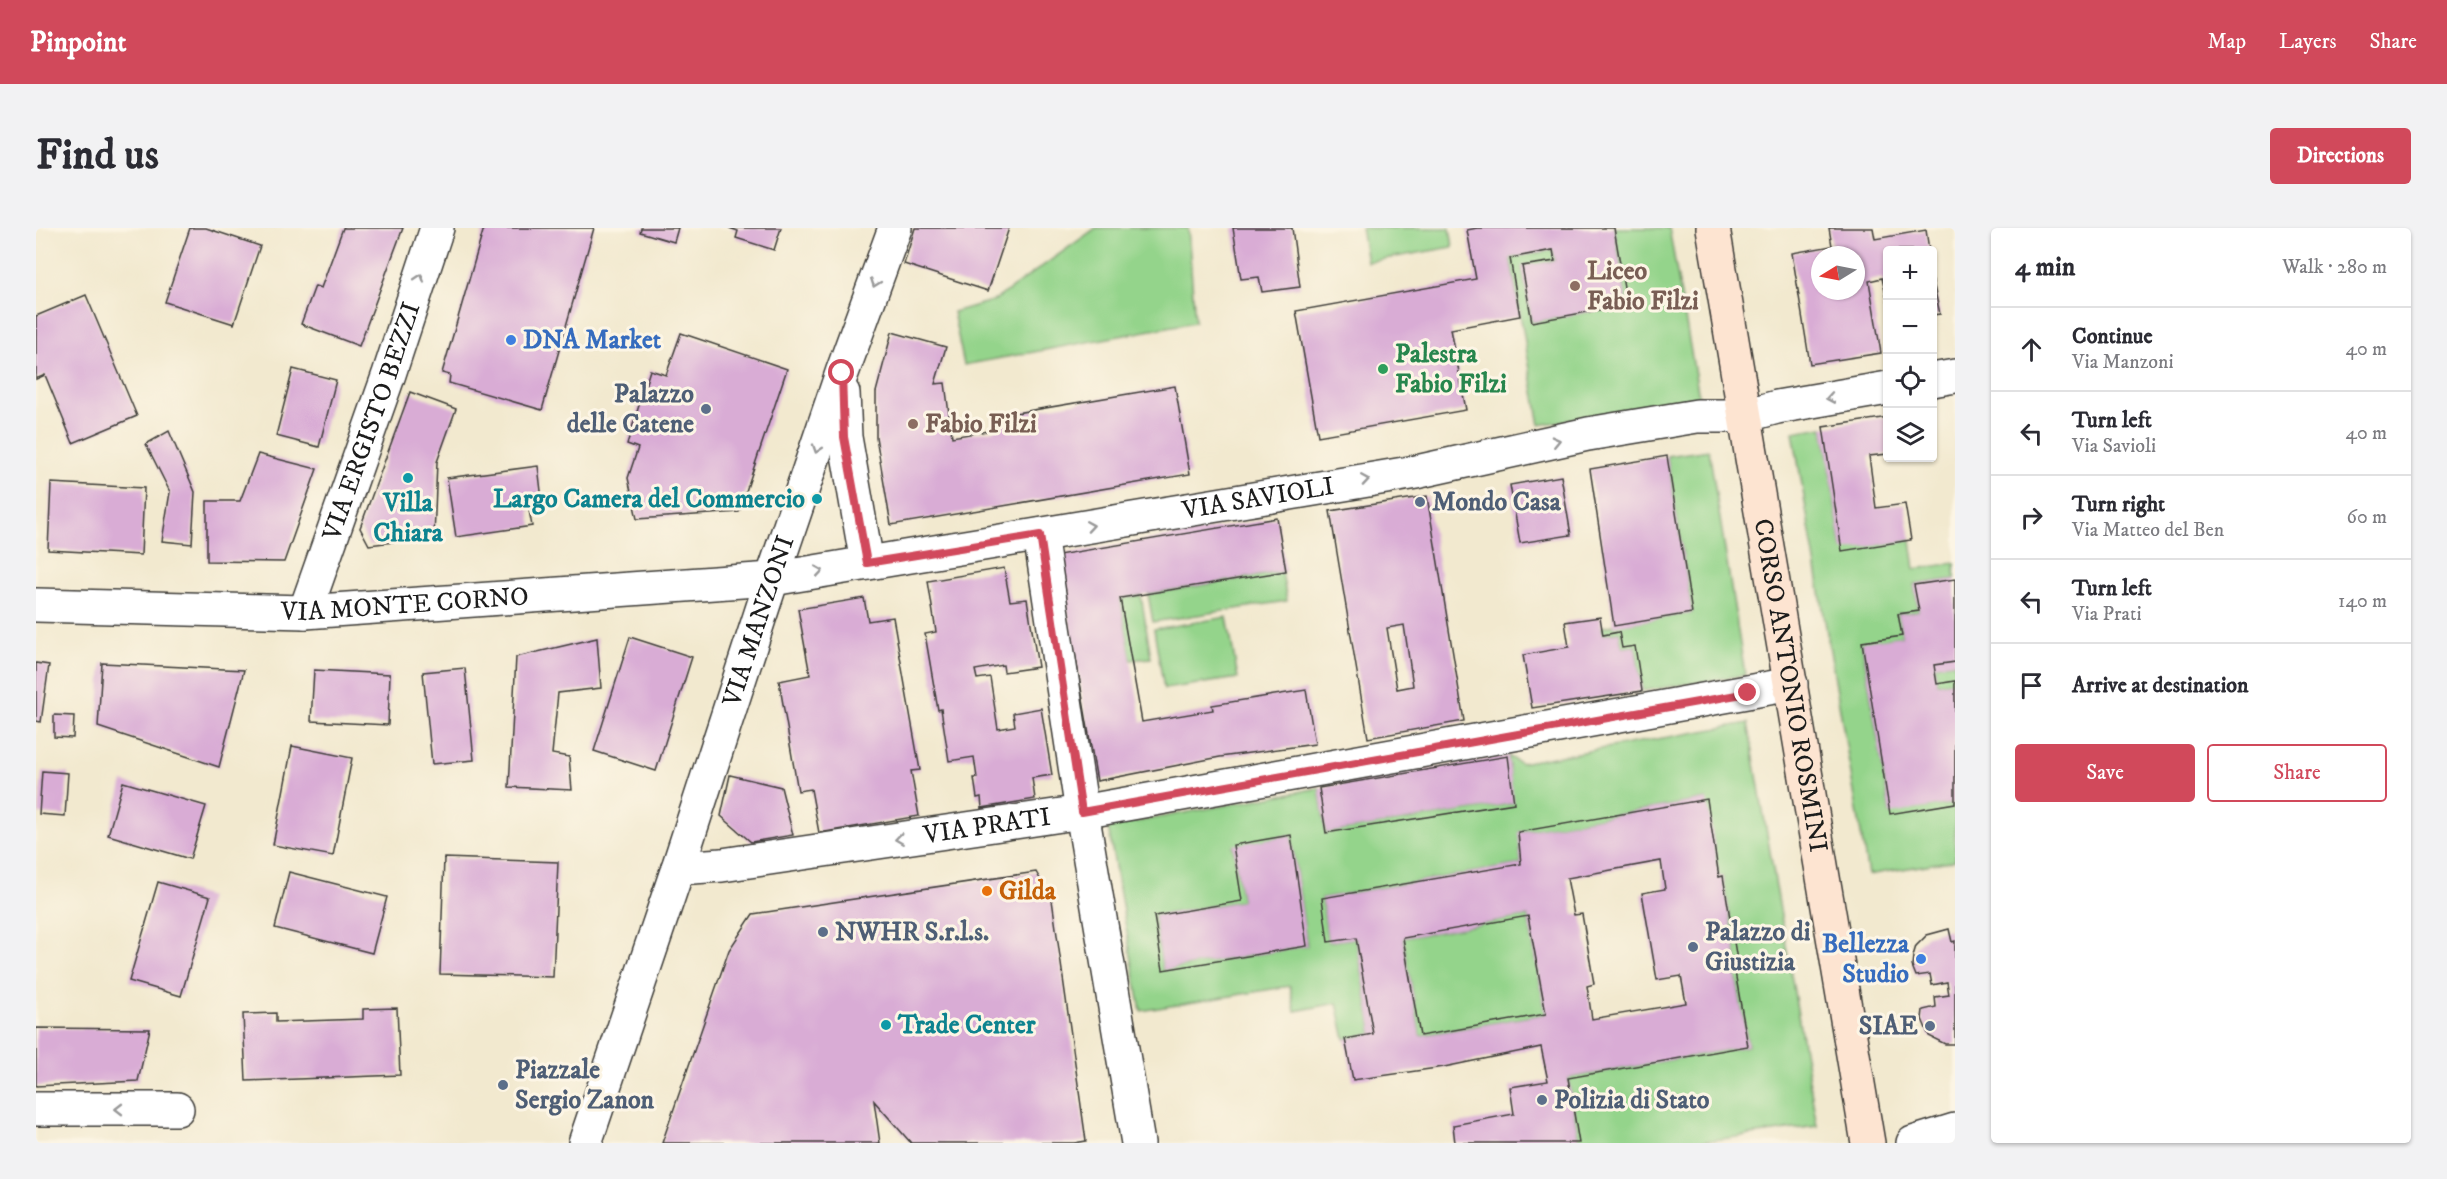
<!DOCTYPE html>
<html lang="en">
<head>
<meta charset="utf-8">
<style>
	:root { --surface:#fff; --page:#f2f2f3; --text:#2b2b33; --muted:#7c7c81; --line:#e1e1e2; --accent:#d1495b }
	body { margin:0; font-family:"IM FELL DW Pica",serif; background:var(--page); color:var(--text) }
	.controls { position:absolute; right:18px; top:18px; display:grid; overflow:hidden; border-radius:6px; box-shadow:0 2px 4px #0004 }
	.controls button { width:54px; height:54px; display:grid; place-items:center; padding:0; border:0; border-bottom:2px solid var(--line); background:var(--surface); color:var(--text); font:30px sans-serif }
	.compass { position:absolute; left:1775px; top:18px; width:54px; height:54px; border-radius:50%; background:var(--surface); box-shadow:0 2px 4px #0004; rotate:260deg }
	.stop { position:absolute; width:18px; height:18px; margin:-14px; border:4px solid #d1495b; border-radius:50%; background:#fff }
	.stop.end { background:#d1495b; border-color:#fff; box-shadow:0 2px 6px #0008 }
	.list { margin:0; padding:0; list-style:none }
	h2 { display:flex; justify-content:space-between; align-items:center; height:78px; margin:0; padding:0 24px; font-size:26px }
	h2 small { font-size:20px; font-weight:400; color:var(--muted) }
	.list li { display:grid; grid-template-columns:39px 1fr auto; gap:18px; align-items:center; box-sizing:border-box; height:84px; padding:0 24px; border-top:2px solid var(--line) }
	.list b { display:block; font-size:22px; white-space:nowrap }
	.list p { margin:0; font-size:20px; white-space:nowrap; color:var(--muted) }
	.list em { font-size:20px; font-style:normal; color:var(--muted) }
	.actions { display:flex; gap:12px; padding:18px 24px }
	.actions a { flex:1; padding:14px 0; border:2px solid var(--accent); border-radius:6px; text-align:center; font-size:21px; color:var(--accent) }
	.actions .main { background:var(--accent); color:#fff }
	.icon { flex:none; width:33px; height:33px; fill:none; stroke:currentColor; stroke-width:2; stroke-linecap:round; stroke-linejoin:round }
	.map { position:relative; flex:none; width:1919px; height:915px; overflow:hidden; border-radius:6px }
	header { display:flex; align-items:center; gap:36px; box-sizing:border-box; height:84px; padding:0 30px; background:var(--accent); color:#fff }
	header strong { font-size:28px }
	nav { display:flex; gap:33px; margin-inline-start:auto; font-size:21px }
	.intro { display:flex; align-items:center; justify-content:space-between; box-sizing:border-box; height:144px; padding:0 36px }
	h1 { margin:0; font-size:42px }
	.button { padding:15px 27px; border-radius:6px; background:var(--accent); color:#fff; font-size:21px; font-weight:700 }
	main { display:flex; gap:36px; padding:0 36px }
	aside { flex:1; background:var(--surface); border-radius:6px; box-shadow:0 2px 4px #0004 }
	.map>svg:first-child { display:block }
	.green { fill:#94d48b; stroke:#587854; stroke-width:1.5; fill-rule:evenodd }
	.building { fill:#d9acd5; fill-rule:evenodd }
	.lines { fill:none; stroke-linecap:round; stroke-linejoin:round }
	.minor-casing { stroke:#3c3b37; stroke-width:36 }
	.secondary-casing { stroke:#3c3b37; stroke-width:36 }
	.minor { stroke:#fff; stroke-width:33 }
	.secondary { stroke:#fde4d1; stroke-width:33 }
	.oneway { stroke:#999 }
	.route { stroke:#d1495b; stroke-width:8 }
	.education-dot { fill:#8d6e63; stroke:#fcf5e5; stroke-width:2 }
	.shop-dot { fill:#3f7fe0; stroke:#fcf5e5; stroke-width:2 }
	.leisure-dot { fill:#2e9e5b; stroke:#fcf5e5; stroke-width:2 }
	.service-dot { fill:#5c6f8a; stroke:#fcf5e5; stroke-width:2 }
	.culture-dot { fill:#0f9aa8; stroke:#fcf5e5; stroke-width:2 }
	.food-dot { fill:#e8710a; stroke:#fcf5e5; stroke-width:2 }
	.labels { text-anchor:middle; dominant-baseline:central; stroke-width:6; stroke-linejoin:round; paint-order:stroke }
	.education-label { font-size:26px; font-weight:bold; fill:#785e54; stroke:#fcf5e5; text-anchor:start }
	.shop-label { font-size:26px; font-weight:bold; fill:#366cbe; stroke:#fcf5e5; text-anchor:start }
	.leisure-label { font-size:26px; font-weight:bold; fill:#27864d; stroke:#fcf5e5; text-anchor:start }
	.service-label { font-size:26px; font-weight:bold; fill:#4e5e75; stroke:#fcf5e5; text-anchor:start }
	.street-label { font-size:26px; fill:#1c1c1c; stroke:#fcf5e5 }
	.culture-label { font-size:26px; font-weight:bold; fill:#0d838f; stroke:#fcf5e5; text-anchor:end }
	.food-label { font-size:26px; font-weight:bold; fill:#c56008; stroke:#fcf5e5; text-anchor:start }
</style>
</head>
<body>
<header>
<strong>Pinpoint</strong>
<nav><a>Map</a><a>Layers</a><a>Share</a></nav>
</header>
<div class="intro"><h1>Find us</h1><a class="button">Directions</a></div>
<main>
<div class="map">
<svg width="1919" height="915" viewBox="0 0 1919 915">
	<rect width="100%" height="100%" fill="#fcf5e5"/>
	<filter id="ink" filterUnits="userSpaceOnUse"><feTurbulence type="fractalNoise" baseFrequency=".0167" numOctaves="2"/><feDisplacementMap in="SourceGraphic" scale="12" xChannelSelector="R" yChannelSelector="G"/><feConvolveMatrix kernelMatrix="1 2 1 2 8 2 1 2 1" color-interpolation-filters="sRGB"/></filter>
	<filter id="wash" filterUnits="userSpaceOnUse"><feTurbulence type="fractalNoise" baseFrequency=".008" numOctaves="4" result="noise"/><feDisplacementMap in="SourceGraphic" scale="24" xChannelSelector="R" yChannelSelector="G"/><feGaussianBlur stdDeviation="1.35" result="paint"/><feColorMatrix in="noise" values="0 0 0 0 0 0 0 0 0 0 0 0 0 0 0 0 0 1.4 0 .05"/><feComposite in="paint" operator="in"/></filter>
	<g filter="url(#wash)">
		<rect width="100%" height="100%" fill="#f2e9cf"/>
		<g class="green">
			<path d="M1060 0H1152L1159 94 928 137 917 84 959 72Z"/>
			<path d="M1325 0H1414L1417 19 1331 34Z"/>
			<path d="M1578 0H1633L1663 169 1504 197 1474 30 1517 22 1519 33 1486 39 1496 94 1591 77Z"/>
			<path d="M1787 199 1806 322 1875 312 1879 341 1919 335V351L1878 357 1883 383 1862 386 1866 408 1826 415 1854 585 1919 575V632L1832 647 1757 204Z"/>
			<path d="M1673 222 1709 447 1606 463 1599 418 1586 420 1583 404 1567 407 1566 399 1656 385 1631 228Z"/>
			<path d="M1246 344 1251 373 1117 394 1112 366Z"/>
			<path d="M1105 367 1115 430 1095 432 1084 371Z"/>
			<path d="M1191 389 1202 450 1128 461 1118 401Z"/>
			<path d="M1919 434V453L1901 456 1898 437Z"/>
			<path d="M1712 495 1781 898 1656 915H1543L1532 850 1712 818 1698 738 1702 737 1687 649H1683L1670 571 1483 604 1485 636 1286 670 1292 714 1320 710 1337 806 1309 811 1301 775 1259 783 1254 758 1105 783 1072 599 1283 560 1290 605 1477 575 1472 528 1484 535ZM1255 607 1271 718 1127 742 1118 688 1206 673 1197 618Z"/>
			<path d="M1492 688 1510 786 1384 808 1367 710Z"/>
		</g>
		<g id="blocks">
			<g class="building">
				<path d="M154 0H170L224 18 198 96 129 74Z"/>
				<path d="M307 0H367L323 118 265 96 279 58 285 60Z"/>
				<path d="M448 0H558L506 182 413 155 414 147 406 145Z"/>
				<path d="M605 0H642L638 14 604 4Z"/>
				<path d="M693 0H745L738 22 700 10 702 3Z"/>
				<path d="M879 0H973L952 63 868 36Z"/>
				<path d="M1197 0H1256L1264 59 1226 64 1223 49 1205 51Z"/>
				<path d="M1441 0H1578L1591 77 1496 94 1486 38 1519 33 1517 22 1474 30 1484 88 1415 101 1430 182 1282 208 1260 83 1440 51 1431 2Z"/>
				<path d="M1793 0H1837L1839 11 1890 2 1893 22H1852V75L1846 50 1833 53 1845 125 1774 136 1756 25 1796 18ZM1784 27H1820V63H1784Z"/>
				<path d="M1896 49 1904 86 1896 87Z"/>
				<path d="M50 67 101 188 37 215 9 147 0 151V88Z"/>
				<path d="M856 104 910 119 899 156 909 155 916 209 958 202 956 189 1139 158 1154 246 855 297 840 209V164Z"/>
				<path d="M645 105 751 141 703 284 601 291 592 250 602 220 591 216 614 142 630 147Z"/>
				<path d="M257 141 300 152 283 219 240 208Z"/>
				<path d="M374 164 420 181 401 234 398 309 333 317 324 300Z"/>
				<path d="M1852 189V226L1833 228 1840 280 1869 276 1875 312 1806 323 1787 199Z"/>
				<path d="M133 203 159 264 156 316 126 313 134 264 110 216Z"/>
				<path d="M222 226 281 241 248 334 171 333V273H204Z"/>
				<path d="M1631 228 1656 385 1578 398 1554 241Z"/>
				<path d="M502 238 507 280 493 282 496 298 420 309 411 250Z"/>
				<path d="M1525 248 1535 307 1484 315 1474 257Z"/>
				<path d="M15 255 108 260 105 327 12 322Z"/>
				<path d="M1391 268 1428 493 1332 510 1294 283ZM1368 397 1377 458 1361 461 1351 400Z"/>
				<path d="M1241 290 1250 343 1084 370 1106 494 1177 482 1176 477 1270 462 1279 516 1184 529 1061 553 1022 327Z"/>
				<path d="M968 340 974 373 991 371 1002 439 968 444 967 437 939 442 941 451 954 449 962 501 979 498 977 485 1005 480 1016 547 996 550 999 571 946 580 945 569 941 570 938 550H941L938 529 913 533 905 481 902 482 889 406 900 404 892 353Z"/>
				<path d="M1919 351V434L1898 437 1901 456 1919 453V575L1854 586 1826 414 1866 408 1862 386 1883 383 1878 357Z"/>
				<path d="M828 370 832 393 857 389 884 542 875 543 883 588 783 605 775 561 762 563 743 453 774 447 762 381Z"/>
				<path d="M1564 389 1567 407 1583 404 1586 420 1599 418 1606 463 1496 480 1487 427 1533 419 1529 394Z"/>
				<path d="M594 409 656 429 620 543 558 523Z"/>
				<path d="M561 410 565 460 522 465 516 526 533 529 536 562 473 559 480 429Z"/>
				<path d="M0 435 13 437 5 494 0 493Z"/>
				<path d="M66 435 208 442 183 539 62 499Z"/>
				<path d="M429 440 438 532 396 536 387 444Z"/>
				<path d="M278 442 354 446 352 497 275 493Z"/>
				<path d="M18 487 38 488 37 510 18 509Z"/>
				<path d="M256 518 316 530 297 628 237 617Z"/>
				<path d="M1472 528 1478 575 1290 605 1283 560Z"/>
				<path d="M6 543 32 545 29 588 3 586Z"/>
				<path d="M694 547 745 559 757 607 715 614 685 588Z"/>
				<path d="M87 554 170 578 154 631 72 607Z"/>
				<path d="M1671 571 1683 649 1687 648 1702 738H1698L1712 818 1532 850 1543 915H1419L1417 897 1478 886 1474 859 1512 853 1505 819 1408 839 1317 852 1309 811 1337 806 1320 710 1292 714 1286 670 1485 636 1482 604ZM1625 633 1629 661 1606 665 1621 752 1645 748 1650 775 1556 791 1551 758 1558 756 1546 686 1538 687 1531 650ZM1492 688 1510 786 1384 808 1367 710Z"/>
				<path d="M1255 607 1271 718 1127 742 1118 688 1206 673 1197 617Z"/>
				<path d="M408 630 522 634 517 749 404 746Z"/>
				<path d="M253 644 351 669 336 725 239 700Z"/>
				<path d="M1000 644 1016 672 1050 913 1038 915H875L838 873 844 915H626L693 722 717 686Z"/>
				<path d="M122 654 174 669 145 768 93 753Z"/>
				<path d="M1913 701 1916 714 1919 713V816H1909L1893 808 1886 791 1887 782 1900 779 1899 769 1913 767 1911 754 1896 757 1894 746 1880 748 1876 738 1877 728 1880 718 1891 707Z"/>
				<path d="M361 780 364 847 210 853 207 786 240 785V794L327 791V781Z"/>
				<path d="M0 800 114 801 102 853 0 858Z"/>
			</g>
		</g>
	</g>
	<g filter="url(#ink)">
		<use href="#blocks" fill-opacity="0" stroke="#3c3b37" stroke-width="1.5"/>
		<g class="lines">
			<defs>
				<g id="minor">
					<path d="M1896 152 1919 148"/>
					<path d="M807 165 809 209 831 335"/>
					<path d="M1004 307 1046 584 1102 915"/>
					<path id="s1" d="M0 377 269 384 736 351 1380 244 1552 206 1661 188H1708L1741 179 1852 160"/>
					<path id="s2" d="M269 384 353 146 401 0"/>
					<path id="s3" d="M642 640 686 637 1046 584 1755 456"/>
					<path d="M0 881H141"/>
					<path id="s4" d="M549 915 642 640 736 351 806 145 859 0"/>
					<path d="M1877 915 1919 902"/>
				</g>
				<g id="secondary">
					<path id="s5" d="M1677 0 1832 915"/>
				</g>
			</defs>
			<use href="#minor" class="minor-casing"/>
			<use href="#secondary" class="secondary-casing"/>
			<use href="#minor" class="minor"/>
			<use href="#secondary" class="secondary"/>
		</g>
		<defs><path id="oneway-chevron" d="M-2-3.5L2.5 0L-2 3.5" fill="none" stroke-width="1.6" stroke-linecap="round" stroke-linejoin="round" transform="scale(1.5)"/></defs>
		<g class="oneway">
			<use href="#oneway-chevron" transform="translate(384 50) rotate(-72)"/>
			<use href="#oneway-chevron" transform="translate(839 55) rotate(110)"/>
			<use href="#oneway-chevron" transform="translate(1794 170) rotate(170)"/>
			<use href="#oneway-chevron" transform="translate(1520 213) rotate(-13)"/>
			<use href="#oneway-chevron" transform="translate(781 221) rotate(108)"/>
			<use href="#oneway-chevron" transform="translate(1329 252) rotate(-9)"/>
			<use href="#oneway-chevron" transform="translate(1054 298) rotate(-9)"/>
			<use href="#oneway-chevron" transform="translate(783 343) rotate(-9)"/>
			<use href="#oneway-chevron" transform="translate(863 611) rotate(172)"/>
			<use href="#oneway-chevron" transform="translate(83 881) rotate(180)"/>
		</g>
	</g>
	<g class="lines" filter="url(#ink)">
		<path class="route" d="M806 145 808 209 831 335 1004 307 1046 584 1712 465"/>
	</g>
	<g class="education-dot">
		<circle cx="1539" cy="58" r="6"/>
		<circle cx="877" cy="196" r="6"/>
	</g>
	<g class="shop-dot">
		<circle cx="475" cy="112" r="6"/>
		<circle cx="1885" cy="731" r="6"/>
	</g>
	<circle class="leisure-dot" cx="1347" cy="141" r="6"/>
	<g class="service-dot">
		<circle cx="670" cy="181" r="6"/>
		<circle cx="1384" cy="274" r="6"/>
		<circle cx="787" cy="704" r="6"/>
		<circle cx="1657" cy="719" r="6"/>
		<circle cx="1894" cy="798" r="6"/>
		<circle cx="467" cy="857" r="6"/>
		<circle cx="1506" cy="872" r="6"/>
	</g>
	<g class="culture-dot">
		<circle cx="372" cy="250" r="6"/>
		<circle cx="781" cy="271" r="6"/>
		<circle cx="850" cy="797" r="6"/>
	</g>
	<circle class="food-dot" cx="951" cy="663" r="6"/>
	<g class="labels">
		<g class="education-label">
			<text x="1551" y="43">Liceo<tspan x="1551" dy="30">Fabio Filzi</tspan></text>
			<text x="889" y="196">Fabio Filzi</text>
		</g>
		<g class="shop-label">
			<text x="487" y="112">DNA Market</text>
			<text x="1873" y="716" text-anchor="end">Bellezza<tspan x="1873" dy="30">Studio</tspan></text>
		</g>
		<g class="leisure-label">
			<text x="1359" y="126">Palestra<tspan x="1359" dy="30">Fabio Filzi</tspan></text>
		</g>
		<g class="service-label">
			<text x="658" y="166" text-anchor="end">Palazzo<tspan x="658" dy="30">delle Catene</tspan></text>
			<text x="1396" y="274">Mondo Casa</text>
			<text x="799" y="704">NWHR S.r.l.s.</text>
			<text x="1669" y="704">Palazzo di<tspan x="1669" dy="30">Giustizia</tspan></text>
			<text x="1882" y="798" text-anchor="end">SIAE</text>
			<text x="479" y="842">Piazzale<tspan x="479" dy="30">Sergio Zanon</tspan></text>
			<text x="1518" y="872">Polizia di Stato</text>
		</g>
		<g class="street-label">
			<text stroke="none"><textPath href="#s2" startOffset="202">VIA ERGISTO BEZZI</textPath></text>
			<text stroke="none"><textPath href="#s1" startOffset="1230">VIA SAVIOLI</textPath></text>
			<text stroke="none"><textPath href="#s1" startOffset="369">VIA MONTE CORNO</textPath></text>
			<text stroke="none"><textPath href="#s4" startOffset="550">VIA MANZONI</textPath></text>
			<text stroke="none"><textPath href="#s5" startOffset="464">CORSO ANTONIO ROSMINI</textPath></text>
			<text stroke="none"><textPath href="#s3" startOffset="312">VIA PRATI</textPath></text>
		</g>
		<g class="culture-label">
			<text x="769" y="271">Largo Camera del Commercio</text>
			<text x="372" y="275" text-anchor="middle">Villa<tspan x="372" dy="30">Chiara</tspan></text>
			<text x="862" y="797" text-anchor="start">Trade Center</text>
		</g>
		<g class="food-label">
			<text x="963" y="663">Gilda</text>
		</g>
	</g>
</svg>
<div class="controls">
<button>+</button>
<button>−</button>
<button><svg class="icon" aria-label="locate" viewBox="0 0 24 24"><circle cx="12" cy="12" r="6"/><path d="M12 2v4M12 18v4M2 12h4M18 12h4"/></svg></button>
<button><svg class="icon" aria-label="layers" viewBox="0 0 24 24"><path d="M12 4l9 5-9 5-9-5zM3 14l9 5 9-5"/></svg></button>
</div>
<svg class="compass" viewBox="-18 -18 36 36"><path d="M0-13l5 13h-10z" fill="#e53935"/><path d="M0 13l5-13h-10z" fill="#7c7c81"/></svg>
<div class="stop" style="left:806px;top:145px"></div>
<div class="stop end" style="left:1712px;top:465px"></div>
</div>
<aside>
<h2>4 min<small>Walk · 280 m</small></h2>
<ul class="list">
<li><svg class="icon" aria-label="ahead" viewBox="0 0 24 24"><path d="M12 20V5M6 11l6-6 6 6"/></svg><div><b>Continue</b><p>Via Manzoni</p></div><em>40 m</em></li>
<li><svg class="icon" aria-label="left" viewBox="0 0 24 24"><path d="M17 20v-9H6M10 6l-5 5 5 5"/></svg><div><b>Turn left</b><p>Via Savioli</p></div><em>40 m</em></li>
<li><svg class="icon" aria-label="right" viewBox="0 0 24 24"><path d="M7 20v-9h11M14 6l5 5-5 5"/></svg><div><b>Turn right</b><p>Via Matteo del Ben</p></div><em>60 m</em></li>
<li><svg class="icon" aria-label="left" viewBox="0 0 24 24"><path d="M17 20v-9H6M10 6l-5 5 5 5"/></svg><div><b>Turn left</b><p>Via Prati</p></div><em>140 m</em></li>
<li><svg class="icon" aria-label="arrive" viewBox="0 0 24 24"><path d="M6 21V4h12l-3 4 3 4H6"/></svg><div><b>Arrive at destination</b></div></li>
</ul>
<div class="actions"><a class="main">Save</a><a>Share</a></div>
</aside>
</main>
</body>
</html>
